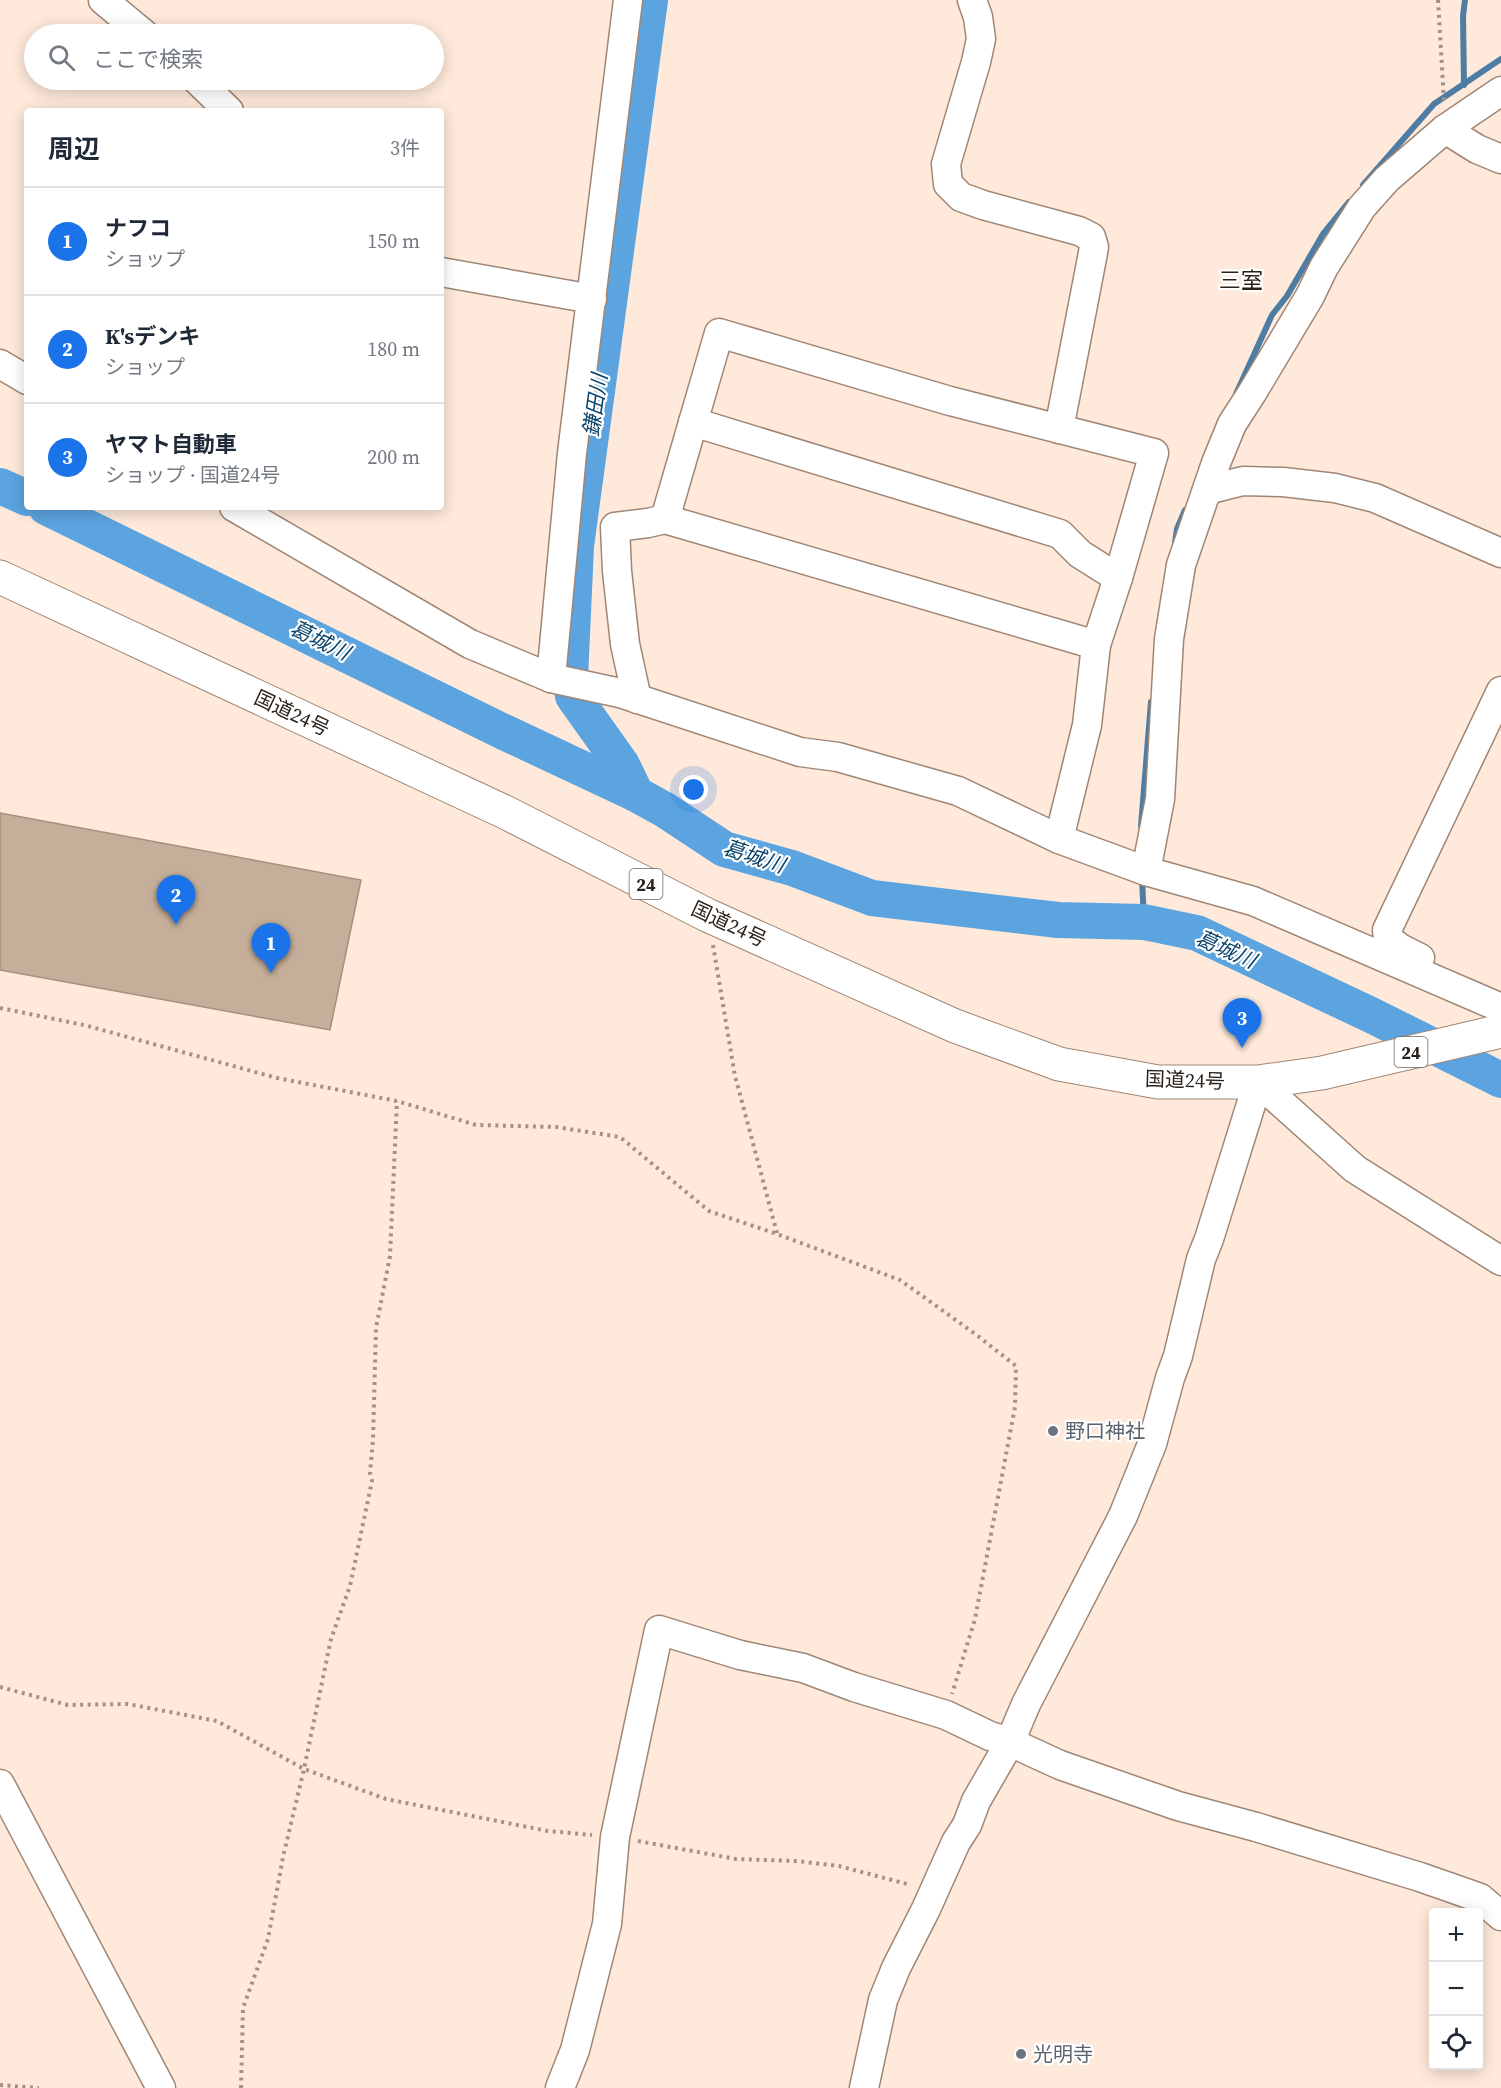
<!DOCTYPE html>
<html lang="ja">
<head>
<meta charset="utf-8">
<style>
	:root { --surface:#fff; --page:#f2f2f3; --text:#1f2937; --muted:#747a83; --line:#e0e1e3; --accent:#1a73e8 }
	body { margin:0; font-family:"Source Serif 4","Noto Sans JP",serif; background:var(--page); color:var(--text) }
	.controls { position:absolute; right:18px; bottom:18px; display:grid; overflow:hidden; border-radius:6px; box-shadow:0 3px 15px #0003 }
	.controls button { width:54px; height:54px; display:grid; place-items:center; padding:0; border:0; border-bottom:2px solid var(--line); background:var(--surface); color:var(--text); font:30px sans-serif }
	.you { position:absolute; left:694px; top:790px; width:21px; height:21px; margin:-15px; border:4px solid #fff; border-radius:50%; background:#1a73e8; box-shadow:0 0 0 9px #1a73e833 }
	.badge { display:grid; place-items:center; width:39px; height:39px; border-radius:50%; background:var(--accent); color:#fff; font-size:20px; font-weight:700 }
	.pin { position:absolute; translate:-50% -50px; filter:drop-shadow(0 2px 3px #0008) }
	.pin::after { content:''; position:absolute; top:32px; width:21px; height:18px; background:inherit; clip-path:polygon(0 0,100% 0,50% 100%) }
	.list { margin:0; padding:0; list-style:none }
	h2 { display:flex; justify-content:space-between; align-items:center; height:78px; margin:0; padding:0 24px; font-size:26px }
	h2 small { font-size:20px; font-weight:400; color:var(--muted) }
	.list li { display:grid; grid-template-columns:39px 1fr auto; gap:18px; align-items:center; box-sizing:border-box; height:108px; padding:0 24px; border-top:2px solid var(--line) }
	.list b { display:block; font-size:22px; white-space:nowrap }
	.list p { margin:0; font-size:20px; white-space:nowrap; color:var(--muted) }
	.list em { font-size:20px; font-style:normal; color:var(--muted) }
	.icon { flex:none; width:33px; height:33px; fill:none; stroke:currentColor; stroke-width:2; stroke-linecap:round; stroke-linejoin:round }
	.map { position:relative; flex:none; width:1501px; height:2088px; overflow:hidden }
	.search { position:absolute; background:var(--surface); box-shadow:0 3px 15px #0003; left:24px; top:24px; width:420px; height:66px; display:flex; align-items:center; gap:15px; box-sizing:border-box; padding:0 21px; border-radius:33px; color:var(--muted); font-size:22px }
	.panel { position:absolute; background:var(--surface); box-shadow:0 3px 15px #0003; left:24px; top:108px; width:420px; height:402px; border-radius:6px }
	.map>svg:first-child { display:block }
	.lines { fill:none; stroke-linecap:round; stroke-linejoin:round }
	.stream { stroke:#4d7da4; stroke-width:6 }
	.river { stroke:#5ba4df; stroke-width:36 }
	.building { fill:#c6af9a; stroke:#a68f7c; stroke-width:1.5 }
	.minor-casing { stroke:#9f8675; stroke-width:31 }
	.highway-casing { stroke:#9f8675; stroke-width:35 }
	.path { stroke:#a39387; stroke-width:4; stroke-dasharray:3 4.5; stroke-linecap:butt }
	.minor { stroke:#fff; stroke-width:28 }
	.highway { stroke:#fff; stroke-width:33 }
	.worship-dot { fill:#6b7280; stroke:#fff; stroke-width:2 }
	.labels { text-anchor:middle; dominant-baseline:central; stroke-width:4.5; stroke-linejoin:round; paint-order:stroke }
	.shield { fill:#fff; stroke:#6b645f; stroke-width:1.5 }
	.shield-label { font-size:18px; font-weight:bold; fill:#2b221b }
	.street-label { font-size:20px; fill:#2b221b; stroke:#fff }
	.worship-label { font-size:20px; fill:#5b616d; stroke:#fff; text-anchor:start }
	.water-label { font-size:21px; font-style:italic; fill:#0a436a; stroke:#fff }
	.quarter-label { font-size:22px; fill:#2b221b; stroke:#fff }
</style>
</head>
<body>
<div class="map">
<svg width="1501" height="2088" viewBox="0 0 1501 2088">
	<rect width="100%" height="100%" fill="#fee9da"/>
	<g class="lines">
		<g class="stream">
			<path d="M1464 85 1463 16 1465 0"/>
			<path d="M1363 185 1434 104 1501 59"/>
			<path d="M1236 394 1272 315 1287 296 1323 234 1349 202"/>
			<path d="M1175 543 1177 529 1185 510"/>
			<path d="M1141 826 1151 702"/>
			<path d="M1142 878 1144 922"/>
		</g>
		<g class="river">
			<path d="M0 486 27 498"/>
			<path d="M46 507 504 732 636 794 665 810 724 849 792 868 872 898 1058 920 1144 922 1197 933 1371 1015 1501 1080"/>
			<path d="M636 794 622 765 573 696 570 678 576 546 650 0"/>
		</g>
	</g>
	<path class="building" d="M0 813 361 880 330 1030 0 970Z"/>
	<g class="lines">
		<defs>
			<g id="minor">
				<path d="M103 0 144 34"/>
				<path d="M972 0 978 17 981 39 976 62 946 164 948 184 961 197 983 205 1079 231 1091 237 1094 247 1092 258 1059 429"/>
				<path d="M197 80 229 111"/>
				<path d="M1445 129 1477 149 1501 159"/>
				<path d="M441 272 592 299"/>
				<path d="M0 364 27 380"/>
				<path d="M693 422 1060 534 1080 554 1118 578"/>
				<path d="M1207 490 1243 481 1283 482 1335 488 1375 498 1501 553"/>
				<path d="M234 507 470 644 551 678 620 693 800 752 838 757 958 791 1059 839 1146 871 1253 901 1501 1008"/>
				<path d="M665 519 719 333 950 401 1154 453 1118 578 1096 645"/>
				<path d="M551 678 572 453 628 0"/>
				<path d="M637 699 625 644 617 571 615 527 648 523 665 519 1096 645 1087 725 1059 839"/>
				<path d="M1146 871 1160 799 1169 639 1181 565 1216 463 1232 424 1252 393 1310 296 1324 267 1362 207 1387 179 1445 129 1501 91"/>
				<path d="M1420 958 1400 948 1388 939 1387 930 1501 691"/>
				<path d="M0 1784 161 2088"/>
				<path d="M560 2088 575 2050 607 1924 615 1837 659 1630 740 1655 803 1668 854 1687 946 1715 990 1736 1010 1742 1060 1765 1178 1806 1256 1827 1420 1877 1480 1898 1501 1916"/>
				<path d="M864 2088 883 2000 896 1968 926 1909 956 1842 967 1825 976 1801 1010 1742 1026 1704 1123 1516 1152 1444 1170 1378 1178 1356 1201 1259 1209 1239 1258 1082 1355 1169 1501 1261"/>
			</g>
			<path id="highway" d="M0 577 507 813 707 915 955 1026 1059 1064 1158 1082H1258L1322 1073 1501 1031"/>
		</defs>
		<use href="#minor" class="minor-casing"/>
		<use href="#highway" class="highway-casing"/>
		<g class="path">
			<path d="M1438 0 1444 101"/>
			<path d="M713 945 735 1076 777 1233"/>
			<path d="M0 1008 84 1025 277 1078 397 1101 476 1125 556 1127 620 1137 709 1211 777 1234 900 1280 978 1336 1016 1366 1015 1407 975 1619 952 1694"/>
			<path d="M0 1687 68 1705 128 1704 217 1721 304 1769 386 1799 548 1831 592 1835"/>
			<path d="M638 1841 736 1859 797 1861 839 1866 911 1885"/>
			<path d="M0 2085 39 2088"/>
			<path d="M241 2088 243 2008 268 1939 283 1857 304 1769 331 1639 350 1586 372 1481 370 1473 373 1440 376 1328 390 1256 397 1101"/>
		</g>
		<use href="#minor" class="minor"/>
		<use href="#highway" class="highway"/>
	</g>
	<g class="worship-dot">
		<circle cx="1053" cy="1431" r="6"/>
		<circle cx="1021" cy="2054" r="6"/>
	</g>
	<g class="labels">
		<g class="shield">
			<rect x="629.5" y="869" width="33" height="30" rx="4.5"/>
			<rect x="1394.5" y="1037" width="33" height="30" rx="4.5"/>
		</g>
		<g class="shield-label">
			<text x="646" y="884">24</text>
			<text x="1411" y="1052">24</text>
		</g>
		<g class="street-label">
			<text transform="translate(292 713) rotate(25)">国道24号</text>
			<text transform="translate(729 924) rotate(25)">国道24号</text>
			<text transform="translate(1185 1080) rotate(2)">国道24号</text>
		</g>
		<g class="worship-label">
			<text x="1065" y="1431">野口神社</text>
			<text x="1033" y="2054">光明寺</text>
		</g>
		<g class="water-label">
			<text transform="translate(595 405) rotate(-82)">鎌田川</text>
			<text transform="translate(320 640) rotate(26)">葛城川</text>
			<text transform="translate(754 856) rotate(18)">葛城川</text>
			<text transform="translate(1226 949) rotate(24)">葛城川</text>
		</g>
		<g class="quarter-label">
			<text x="1241" y="280">三室</text>
		</g>
	</g>
</svg>
<div class="controls">
<button>+</button>
<button>−</button>
<button><svg class="icon" aria-label="locate" viewBox="0 0 24 24"><circle cx="12" cy="12" r="6"/><path d="M12 2v4M12 18v4M2 12h4M18 12h4"/></svg></button>
</div>
<div class="you"></div>
<div class="pin badge" style="left:271px;top:973px">1</div>
<div class="pin badge" style="left:176px;top:925px">2</div>
<div class="pin badge" style="left:1242px;top:1048px">3</div>
<div class="search"><svg class="icon" aria-label="search" viewBox="0 0 24 24"><circle cx="10" cy="10" r="6"/><path d="M15 15l6 6"/></svg>ここで検索</div>
<section class="panel">
<h2>周辺<small>3件</small></h2>
<ul class="list">
<li><span class="badge">1</span><div><b>ナフコ</b><p>ショップ</p></div><em>150 m</em></li>
<li><span class="badge">2</span><div><b>K'sデンキ</b><p>ショップ</p></div><em>180 m</em></li>
<li><span class="badge">3</span><div><b>ヤマト自動車</b><p>ショップ · 国道24号</p></div><em>200 m</em></li>
</ul>
</section>
</div>
</body>
</html>
